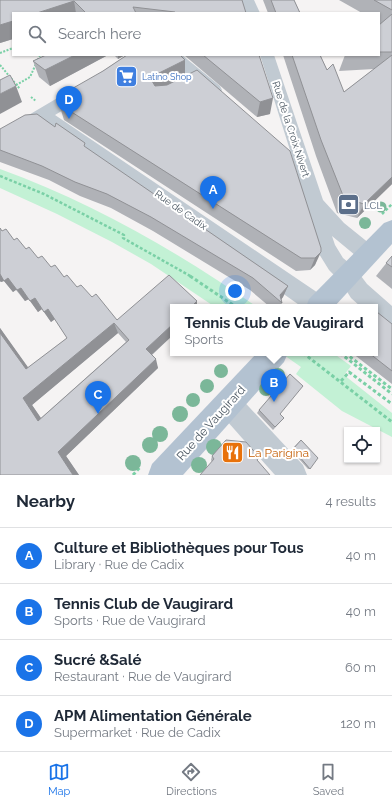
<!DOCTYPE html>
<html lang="en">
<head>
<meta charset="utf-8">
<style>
	:root { --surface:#fff; --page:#f2f2f3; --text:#1f2937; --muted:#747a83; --line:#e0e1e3; --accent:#1a73e8 }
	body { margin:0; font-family:Raleway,sans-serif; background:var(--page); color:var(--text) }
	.controls { position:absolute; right:12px; bottom:12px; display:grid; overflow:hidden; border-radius:0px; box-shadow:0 1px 3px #0004 }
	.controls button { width:36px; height:36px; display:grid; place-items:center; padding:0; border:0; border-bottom:1px solid var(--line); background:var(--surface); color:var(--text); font:20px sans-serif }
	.you { position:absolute; left:235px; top:291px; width:14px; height:14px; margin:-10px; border:3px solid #fff; border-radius:50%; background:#1a73e8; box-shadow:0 0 0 6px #1a73e833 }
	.badge { display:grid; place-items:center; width:26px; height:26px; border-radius:50%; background:var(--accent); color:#fff; font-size:13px; font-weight:700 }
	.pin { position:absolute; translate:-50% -33px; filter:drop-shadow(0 1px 2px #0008) }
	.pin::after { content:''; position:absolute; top:21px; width:14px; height:12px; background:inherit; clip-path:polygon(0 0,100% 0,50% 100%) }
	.popup { position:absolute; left:170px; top:304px; width:208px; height:52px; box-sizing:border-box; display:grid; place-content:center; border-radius:0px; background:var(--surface); filter:drop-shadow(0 1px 3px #0005); font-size:13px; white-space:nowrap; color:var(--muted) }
	.popup b { font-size:15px; color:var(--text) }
	.popup::after { content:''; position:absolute; left:50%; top:100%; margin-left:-8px; border:8px solid transparent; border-top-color:var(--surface) }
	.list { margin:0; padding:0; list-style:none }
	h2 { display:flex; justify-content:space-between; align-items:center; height:52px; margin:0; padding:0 16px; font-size:17px }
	h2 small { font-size:13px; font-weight:400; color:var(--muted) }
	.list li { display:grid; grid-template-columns:26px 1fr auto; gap:12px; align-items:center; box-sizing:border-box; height:56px; padding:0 16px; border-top:1px solid var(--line) }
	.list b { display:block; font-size:15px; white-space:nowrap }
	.list p { margin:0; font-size:13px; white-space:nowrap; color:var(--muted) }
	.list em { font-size:13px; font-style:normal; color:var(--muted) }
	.icon { flex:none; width:22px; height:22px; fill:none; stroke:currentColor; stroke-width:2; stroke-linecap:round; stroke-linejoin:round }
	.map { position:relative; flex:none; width:392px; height:475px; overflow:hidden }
	.search { position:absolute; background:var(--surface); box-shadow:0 1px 3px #0004; left:12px; right:12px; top:12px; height:44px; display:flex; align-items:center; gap:10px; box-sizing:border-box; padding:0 14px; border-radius:0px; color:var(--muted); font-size:15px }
	.sheet { height:276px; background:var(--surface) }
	nav { display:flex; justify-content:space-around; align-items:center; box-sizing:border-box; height:56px; border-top:1px solid var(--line); background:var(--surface); font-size:11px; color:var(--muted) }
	nav a { display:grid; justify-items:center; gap:2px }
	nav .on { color:var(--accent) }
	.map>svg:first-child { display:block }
	.green { fill:#c3f1d5 }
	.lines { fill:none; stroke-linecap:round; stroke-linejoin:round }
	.path-far2 { stroke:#7ad0a6; stroke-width:2; stroke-dasharray:2 1.5; stroke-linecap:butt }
	.path-far1 { stroke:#7ad0a6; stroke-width:2.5; stroke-dasharray:3 2; stroke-linecap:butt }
	.path { stroke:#7ad0a6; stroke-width:3; stroke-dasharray:3.5 2.5; stroke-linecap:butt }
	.minor { fill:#c1cad2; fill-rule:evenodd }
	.major { fill:#b3c2d1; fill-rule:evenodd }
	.tree { fill:#7bb799 }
	.wall { fill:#b0b2b7; fill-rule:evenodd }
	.shaded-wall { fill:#909195 }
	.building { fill:#cdcfd5; stroke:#909195; fill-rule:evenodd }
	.labels { text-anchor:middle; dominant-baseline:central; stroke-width:4; stroke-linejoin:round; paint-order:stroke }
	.far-shop-label { font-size:9px; fill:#366cbe; stroke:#fff; text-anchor:start }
	.street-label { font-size:10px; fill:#4a5661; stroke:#fff }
	.service-label { font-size:10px; fill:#4e5e75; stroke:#fff; text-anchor:start }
	.near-street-label { font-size:12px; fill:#4a5661; stroke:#fff }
	.near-food-label { font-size:12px; fill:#c56008; stroke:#fff; text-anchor:start }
</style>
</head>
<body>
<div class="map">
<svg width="392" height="475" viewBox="0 0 392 475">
	<rect width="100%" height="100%" fill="#f5f3f3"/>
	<g class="green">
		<path d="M0 169C91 202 177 251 257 307H215L151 264 112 242 57 214 0 188Z"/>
		<path d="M281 353H333L351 366 344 375 392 413V437L342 411 296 374 301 367Z"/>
	</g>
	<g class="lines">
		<g class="path-far2">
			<path d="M0 53 13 48"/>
			<path d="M0 65 20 89"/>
			<path d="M13 87 30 77 40 55"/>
			<path d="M31 97 36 101"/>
		</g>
		<g class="path-far1">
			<path d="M0 176 44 194 124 235 123 238 192 277"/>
			<path d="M382 214 392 204"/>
		</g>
		<g class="path">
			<path d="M190 276 236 307"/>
			<path d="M303 353 392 422"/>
			<path d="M340 353 392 394"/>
			<path d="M345 353 392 389"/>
			<path d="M341 381 349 372 392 404"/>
			<path d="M133 475 141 466"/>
		</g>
		<g class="minor">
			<path d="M242 0H254L260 13H246Z"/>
			<path d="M166 55H182L220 86 222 90 220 94 214 95 208 94Z"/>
			<path d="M260 55H274L323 200 344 223 375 248 378 254 375 260 368 263 361 260 332 236 335 245 343 258 355 268 367 284 392 306V331L384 327 375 319V307H361L351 298 341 282 329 270 316 249 295 166Z"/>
			<path d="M82 86 88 87 90 91 88 95 55 115 327 299 330 307H302L42 123 6 144 0 146V132L76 87Z"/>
			<path d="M228 391 237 394 303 465 307 475H275L219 412 216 403 219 394Z"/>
		</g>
		<g class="major">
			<path d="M392 220V244L334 307H306L309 299 384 223Z"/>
			<path d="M257 353H288L284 362 183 475H148L152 464Z"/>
		</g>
	</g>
	<g class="tree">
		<circle cx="381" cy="207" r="5.5"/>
		<circle cx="365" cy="223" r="6"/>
		<circle cx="221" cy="371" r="7"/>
		<circle cx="278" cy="375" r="7"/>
		<circle cx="207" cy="386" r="7"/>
		<circle cx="266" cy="389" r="7"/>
		<circle cx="193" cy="400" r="7"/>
		<circle cx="180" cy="414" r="8"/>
		<circle cx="160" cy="434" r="8"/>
		<circle cx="150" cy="445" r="8"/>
		<circle cx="214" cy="447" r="8"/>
		<circle cx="133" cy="463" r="8"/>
		<circle cx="199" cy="465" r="8"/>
	</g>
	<g class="wall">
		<path d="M0 0H242L246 13H13V39L0 43Z"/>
		<path d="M263 0H294L300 13H268Z"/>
		<path d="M339 0H392V184L357 218 337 213 316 156 283 55H320L327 70 344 92 374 69 339 71 345 55H379V25L381 24 379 22V13H362Z"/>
		<path d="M46 55H108L50 86 39 77 33 61Z"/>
		<path d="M114 55H125L118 59Z"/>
		<path d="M127 55H180L185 60V76L321 248 315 265 310 270 296 271 64 120 59 104 103 71Z"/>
		<path d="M184 55H259L270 114 257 117Z"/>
		<path d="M55 127 288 286 283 297 281 300 282 303 280 307H270L250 290 153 231 111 208 80 196 49 180 0 162V129Z"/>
		<path d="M0 228 2 231 38 258 77 287 92 297 117 320 197 301V307H173V335L152 355 158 368 66 456 79 475H0V328L28 368 67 338 55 319 51 322 42 309 38 312 29 299 25 301 16 290 13 292 4 281 1 282 0 281ZM118 333 126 342 41 418 32 405Z"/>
		<path d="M392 256V289L376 276Z"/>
		<path d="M392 324V384L352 353H375Z"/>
		<path d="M259 410 280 414 284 418 273 430 257 413Z"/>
		<path d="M301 440 310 469H308L291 450Z"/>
		<path d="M246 442 212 462 211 460 212 456Z"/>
	</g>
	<g class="shaded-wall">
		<path d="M74 1 76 13H37Z"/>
		<path d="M13 21V39L0 43V25Z"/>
		<path d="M75 55H108L50 86 45 70Z"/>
		<path d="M118 55H125L118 59Z"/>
		<path d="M185 60V76L156 91 152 81 155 75Z"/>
		<path d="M16 86 22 102 0 114V94Z"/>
		<path d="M273 98 270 114 257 117 260 102Z"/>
		<path d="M392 177V184L357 218 364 204Z"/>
		<path d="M321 252 315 265 310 270 315 258Z"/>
		<path d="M0 273 8 278 17 289 13 292 4 281 1 282 0 281Z"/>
		<path d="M288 286 283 297 280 301V295Z"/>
		<path d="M21 288 29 299 25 301 17 290Z"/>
		<path d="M35 298 42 309 38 312 30 301Z"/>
		<path d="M197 301V307H191Z"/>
		<path d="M48 309 55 319 51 322 44 312Z"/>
		<path d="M114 323 118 333 32 405 47 427 38 421 23 398Z"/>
		<path d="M173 324V335L149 357 146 349Z"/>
		<path d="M0 328 35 377 26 369 0 333Z"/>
		<path d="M156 359 158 368 66 456 79 475H73L58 452Z"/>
	</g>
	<g class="building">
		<path d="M0 0H242L246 13H175V12L133 7 136 13H86L74 1 37 13H13V21L0 25Z"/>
		<path d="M271 0H294L300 13H276Z"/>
		<path d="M374 0H392V10Z"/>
		<path d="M392 14V52H379V25Z"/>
		<path d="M46 55H75L45 70 33 61Z"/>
		<path d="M127 55H180L185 60 155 75 152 81 155 86 167 85 197 70 290 151 321 248V252L315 258H301L59 104 61 95 103 71Z"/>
		<path d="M203 55H259L273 98 260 102Z"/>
		<path d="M292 55H320L327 70 333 64 344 92 392 55V177L364 204 344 198 321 140Z"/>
		<path d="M10 75 16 86 0 94V80Z"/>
		<path d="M37 114 55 127 56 123 85 143 84 146 288 286 280 295 282 303 253 278 151 217 107 194 75 182 42 166 0 150V129L25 115Z"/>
		<path d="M0 228 2 231 6 229 14 240 17 238 26 249 29 247 38 258 42 256 51 267 55 265 64 277 67 275 77 287 81 285 92 297 96 294 117 320 169 275 197 301 191 307H173V324L146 349 156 359 58 452 73 475H0V333L26 369 67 338 48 309 44 312 35 298 30 301 21 288 17 290 8 278 4 281 0 274ZM114 323 129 340 38 421 23 398Z"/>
		<path d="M392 256V267L386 263Z"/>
		<path d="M377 312 392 324V371L369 353H375V315Z"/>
		<path d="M290 374 303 386 280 414 284 418 275 427 259 410Z"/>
		<path d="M226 440 246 442 259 457 257 460 270 475H200L214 459 212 456Z"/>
		<path d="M301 440 318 458 310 469 293 449Z"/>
	</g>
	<defs>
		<symbol id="supermarket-square" viewBox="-11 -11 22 22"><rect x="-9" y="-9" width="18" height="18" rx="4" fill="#3f7fe0" stroke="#fff"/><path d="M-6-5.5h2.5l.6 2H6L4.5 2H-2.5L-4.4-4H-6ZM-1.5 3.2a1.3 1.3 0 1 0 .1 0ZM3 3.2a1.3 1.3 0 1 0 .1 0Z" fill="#fff"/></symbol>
		<symbol id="bank-square" viewBox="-11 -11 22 22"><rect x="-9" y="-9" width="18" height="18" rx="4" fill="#5c6f8a" stroke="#fff"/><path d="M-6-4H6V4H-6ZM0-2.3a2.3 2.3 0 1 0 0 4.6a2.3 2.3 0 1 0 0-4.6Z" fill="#fff"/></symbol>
		<symbol id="restaurant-square" viewBox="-11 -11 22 22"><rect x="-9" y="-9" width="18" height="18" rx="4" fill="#e8710a" stroke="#fff"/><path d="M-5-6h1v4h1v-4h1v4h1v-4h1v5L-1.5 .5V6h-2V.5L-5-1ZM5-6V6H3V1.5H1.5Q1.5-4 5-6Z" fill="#fff"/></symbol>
	</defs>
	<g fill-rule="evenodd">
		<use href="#supermarket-square" x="114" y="64" width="25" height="25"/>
		<use href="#bank-square" x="336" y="192" width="25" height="25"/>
		<use href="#restaurant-square" x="220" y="440" width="25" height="25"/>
	</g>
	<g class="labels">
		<g class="far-shop-label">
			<text x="142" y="77">Latino Shop</text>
		</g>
		<g class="street-label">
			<text transform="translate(291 129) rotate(72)">Rue de la Croix Nivert</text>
			<text transform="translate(181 210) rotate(35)">Rue de Cadix</text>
		</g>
		<g class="service-label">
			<text x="364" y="205">LCL</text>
		</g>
		<g class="near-street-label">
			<text transform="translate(211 423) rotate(-48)">Rue de Vaugirard</text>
		</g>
		<g class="near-food-label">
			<text x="248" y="453">La Parigina</text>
		</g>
	</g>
</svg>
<div class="controls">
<button><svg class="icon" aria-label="locate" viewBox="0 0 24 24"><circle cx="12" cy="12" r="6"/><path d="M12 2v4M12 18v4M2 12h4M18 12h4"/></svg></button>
</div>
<div class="you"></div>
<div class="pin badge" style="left:213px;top:209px">A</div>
<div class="pin badge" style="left:274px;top:402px">B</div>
<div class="popup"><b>Tennis Club de Vaugirard</b>Sports</div>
<div class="pin badge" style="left:98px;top:414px">C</div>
<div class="pin badge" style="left:69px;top:119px">D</div>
<div class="search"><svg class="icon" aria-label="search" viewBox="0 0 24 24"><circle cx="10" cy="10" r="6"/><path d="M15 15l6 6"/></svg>Search here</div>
</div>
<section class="sheet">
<h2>Nearby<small>4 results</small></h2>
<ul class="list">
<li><span class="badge">A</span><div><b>Culture et Bibliothèques pour Tous</b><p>Library · Rue de Cadix</p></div><em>40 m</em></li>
<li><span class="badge">B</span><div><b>Tennis Club de Vaugirard</b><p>Sports · Rue de Vaugirard</p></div><em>40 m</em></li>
<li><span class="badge">C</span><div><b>Sucré &amp;Salé</b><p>Restaurant · Rue de Vaugirard</p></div><em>60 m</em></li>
<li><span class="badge">D</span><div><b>APM Alimentation Générale</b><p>Supermarket · Rue de Cadix</p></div><em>120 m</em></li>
</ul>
</section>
<nav>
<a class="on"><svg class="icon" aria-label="map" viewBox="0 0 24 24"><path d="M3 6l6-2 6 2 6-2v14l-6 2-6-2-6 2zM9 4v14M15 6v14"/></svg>Map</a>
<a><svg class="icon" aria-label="directions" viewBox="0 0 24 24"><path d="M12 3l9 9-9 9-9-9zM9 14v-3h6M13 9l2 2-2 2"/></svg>Directions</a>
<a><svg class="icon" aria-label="saved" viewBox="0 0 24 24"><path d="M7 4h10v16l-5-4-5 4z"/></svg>Saved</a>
</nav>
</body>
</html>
